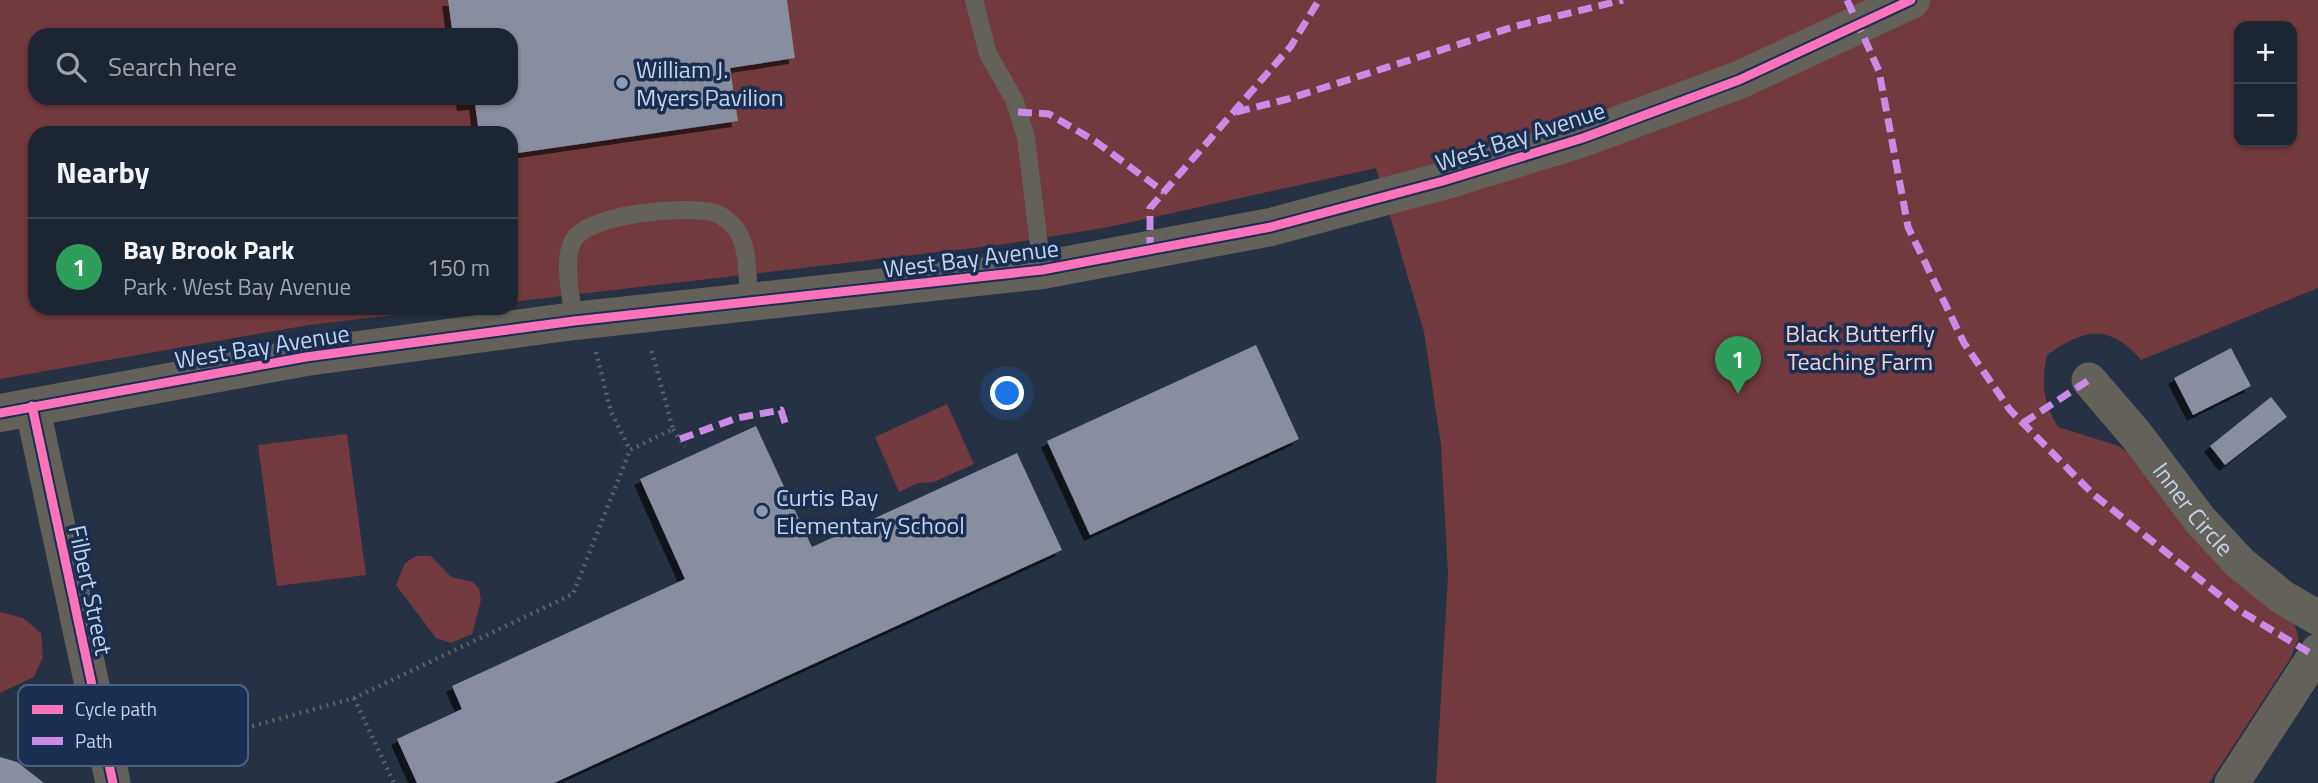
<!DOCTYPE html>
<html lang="en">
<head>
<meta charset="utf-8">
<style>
	:root { --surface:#1c2532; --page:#29313e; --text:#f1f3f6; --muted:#a0a5ac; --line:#3a424d; --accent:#8d9aaf }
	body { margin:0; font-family:"Titillium Web",sans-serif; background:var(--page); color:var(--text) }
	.controls { position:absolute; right:21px; top:21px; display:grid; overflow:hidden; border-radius:14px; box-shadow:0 2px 5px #0004 }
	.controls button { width:63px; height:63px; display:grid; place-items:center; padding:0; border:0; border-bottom:2px solid var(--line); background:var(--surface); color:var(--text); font:35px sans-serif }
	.you { position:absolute; left:1008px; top:394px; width:24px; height:24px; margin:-18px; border:5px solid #fff; border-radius:50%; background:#1a73e8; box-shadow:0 0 0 10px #1a73e833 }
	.badge { display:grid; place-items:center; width:46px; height:46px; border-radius:50%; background:var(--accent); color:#fff; font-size:23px; font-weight:700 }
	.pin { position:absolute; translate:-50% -58px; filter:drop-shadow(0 2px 4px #0008) }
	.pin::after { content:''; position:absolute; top:37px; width:24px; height:21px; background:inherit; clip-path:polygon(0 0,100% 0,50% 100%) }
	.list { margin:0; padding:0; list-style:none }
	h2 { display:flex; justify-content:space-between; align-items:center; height:91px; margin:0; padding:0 28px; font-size:30px }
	h2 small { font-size:23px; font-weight:400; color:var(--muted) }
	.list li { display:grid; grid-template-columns:46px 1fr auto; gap:21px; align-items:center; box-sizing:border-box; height:98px; padding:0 28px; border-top:2px solid var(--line) }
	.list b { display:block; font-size:26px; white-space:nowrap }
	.list p { margin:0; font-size:23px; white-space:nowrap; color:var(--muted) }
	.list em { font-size:23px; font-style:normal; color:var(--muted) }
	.icon { flex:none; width:38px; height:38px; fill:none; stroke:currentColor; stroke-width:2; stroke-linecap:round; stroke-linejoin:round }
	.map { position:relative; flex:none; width:2318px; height:783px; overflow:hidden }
	.search { position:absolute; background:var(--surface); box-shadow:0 2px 5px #0004; left:28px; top:28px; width:490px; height:77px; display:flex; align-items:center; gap:18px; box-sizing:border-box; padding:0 24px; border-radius:21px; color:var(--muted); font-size:26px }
	.panel { position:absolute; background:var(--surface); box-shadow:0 2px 5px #0004; left:28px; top:126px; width:490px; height:189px; border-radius:21px }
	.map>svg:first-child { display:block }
	.green { fill:#72393e; fill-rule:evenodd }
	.building { fill:#888e9f; filter:url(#shadow) }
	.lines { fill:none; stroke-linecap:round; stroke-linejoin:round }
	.path { stroke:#62615f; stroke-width:4.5; stroke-dasharray:2 5; stroke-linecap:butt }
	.service { stroke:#64615b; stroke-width:18 }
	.minor { stroke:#64615b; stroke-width:35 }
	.tertiary { stroke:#64615b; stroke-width:38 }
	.quiet { stroke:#ca8be6; stroke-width:7; stroke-dasharray:14 7; stroke-linecap:butt }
	.cycleway-casing { stroke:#192e50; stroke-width:13 }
	.cycleway { stroke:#fb73b8; stroke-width:9 }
	.poi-dot { fill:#8d9aaf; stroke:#192e50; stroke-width:2.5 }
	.labels { text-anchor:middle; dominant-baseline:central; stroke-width:7; stroke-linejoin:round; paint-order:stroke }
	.poi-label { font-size:24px; fill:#c5d3e9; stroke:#192e50; text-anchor:start }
	.street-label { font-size:24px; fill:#c5d3e9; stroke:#192e50 }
	.park-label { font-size:24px; fill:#f1d2d1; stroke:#192e50 }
	.key { fill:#192e50; stroke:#4d607e; stroke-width:2 }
	.key-label { font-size:19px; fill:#c5d3e9 }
</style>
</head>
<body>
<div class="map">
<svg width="2318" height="783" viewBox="0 0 2318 783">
	<defs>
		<filter id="shadow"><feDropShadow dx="-6" dy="6" stdDeviation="0" flood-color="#0009"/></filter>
	</defs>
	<rect width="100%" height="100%" fill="#263143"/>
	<g class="green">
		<path d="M0 0H2318V288L2141 360C2109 323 2084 329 2047 355 2041 384 2043 402 2058 427L2119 446 2147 467 2294 624 2299 638 2290 659 2209 783H1436L1448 575 1441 445 1424 332 1376 168 1109 227 999 245 511 302V133H35V308H456L309 325 0 379ZM2239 26H2292V142H2239ZM35 35H511V98H35Z"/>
		<path d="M947 404 974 464 934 482 919 483 899 492 875 437Z"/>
		<path d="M347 434 366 575 277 586 258 445Z"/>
		<path d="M416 556H431L451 577 473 582 479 589 481 600 472 634 451 643 436 638 396 585 405 563Z"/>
		<path d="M0 612 23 618 41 633 43 657 34 677 0 693Z"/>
	</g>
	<g class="building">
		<path d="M448 0H787L795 58 730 68 738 121 511 154V133H479L475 104 463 105 462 98H511V35H453Z"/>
		<path d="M1256 345 1299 439 1090 535 1047 441Z"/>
		<path d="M2231 348 2251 386 2193 415 2174 378Z"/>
		<path d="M2271 397 2287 417 2225 465 2210 446Z"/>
		<path d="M756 426 812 547 1017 453 1062 550 554 783H417L397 739 462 709 452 686 685 579 640 479Z"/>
		<path d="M0 757 17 762 44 783H0Z"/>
	</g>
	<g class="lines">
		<g class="path">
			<path d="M596 352 611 412 630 450 673 429 651 349"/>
			<path d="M673 429 685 447"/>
			<path d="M354 698 394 783"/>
			<path d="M232 732 354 698 573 594 630 450"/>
		</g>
		<g class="service">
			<path d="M974 0 988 54 1014 99 1026 137 1042 270"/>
			<path d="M574 321C572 299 562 262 573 241 588 213 687 205 715 213 722 215 731 223 736 229 750 249 747 279 749 302"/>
		</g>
		<g class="minor">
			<path id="s1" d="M2089 380 2137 436 2200 520 2240 563 2282 597 2318 618"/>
			<path d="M32 406 113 783"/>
			<path d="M2232 783 2318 651"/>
		</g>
		<path class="tertiary" d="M0 413 306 357 574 321 1042 270 1271 227 1443 181 1583 138 1739 80 1911 0"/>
		<g class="quiet">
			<path d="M1847 0 1879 71 1908 227 1964 343 2010 410 2093 494 2237 609 2315 656"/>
			<path d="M1018 112 1049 114 1095 141 1164 192"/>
			<path d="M1236 112 1288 99 1516 26 1623 0"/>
			<path d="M1150 251V208L1291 46 1319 0"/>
			<path d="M2023 423 2089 380"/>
			<path d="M680 439 737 418 781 410 786 426"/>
		</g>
		<defs>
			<g id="cycleway">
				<path d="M32 406 113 783"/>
				<path d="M0 413 306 357 574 321 1042 270 1271 227 1443 181 1583 138 1739 80 1911 0"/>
			</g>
		</defs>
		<use href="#cycleway" class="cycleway-casing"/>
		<use href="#cycleway" class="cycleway"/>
	</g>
	<g class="poi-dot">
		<circle cx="622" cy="83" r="7"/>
		<circle cx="762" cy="511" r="7"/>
	</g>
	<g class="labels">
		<g class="poi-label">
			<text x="636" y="69">William J.<tspan x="636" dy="28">Myers Pavilion</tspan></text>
			<text x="776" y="497">Curtis Bay<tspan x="776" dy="28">Elementary School</tspan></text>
		</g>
		<g class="street-label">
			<text transform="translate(1520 136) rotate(-18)">West Bay Avenue</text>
			<text transform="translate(971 258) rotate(-7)">West Bay Avenue</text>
			<text transform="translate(262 346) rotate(-9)">West Bay Avenue</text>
			<text stroke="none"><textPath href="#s1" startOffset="166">Inner Circle</textPath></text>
			<text transform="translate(91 590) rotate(78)">Filbert Street</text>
		</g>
		<g class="park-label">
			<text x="1860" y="333">Black Butterfly<tspan x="1860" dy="28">Teaching Farm</tspan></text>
		</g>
	</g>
	<rect x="18" y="685" width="230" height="81" rx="10" class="key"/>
	<rect x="32" y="705" width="31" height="9" fill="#fb73b8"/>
	<rect x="32" y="737" width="31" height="8" fill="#ca8be6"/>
	<g class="key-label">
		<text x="75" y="716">Cycle path</text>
		<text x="75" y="748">Path</text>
	</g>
</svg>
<div class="controls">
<button>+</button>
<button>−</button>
</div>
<div class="you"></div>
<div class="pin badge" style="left:1738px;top:394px;background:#2e9e5b">1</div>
<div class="search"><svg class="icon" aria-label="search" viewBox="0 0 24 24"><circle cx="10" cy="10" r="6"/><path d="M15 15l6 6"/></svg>Search here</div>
<section class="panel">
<h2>Nearby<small></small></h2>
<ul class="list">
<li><span class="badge" style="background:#2e9e5b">1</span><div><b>Bay Brook Park</b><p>Park · West Bay Avenue</p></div><em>150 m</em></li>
</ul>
</section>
</div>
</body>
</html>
